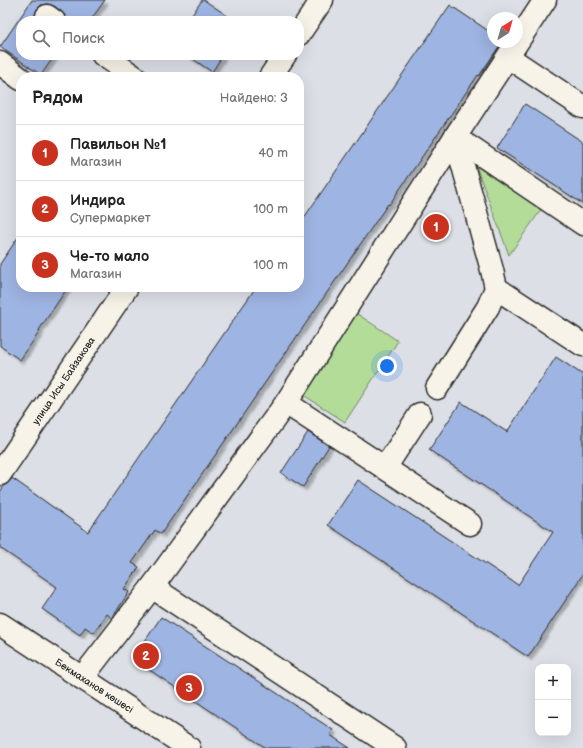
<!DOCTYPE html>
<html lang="ru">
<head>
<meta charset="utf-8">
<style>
	:root { --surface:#fff; --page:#f6f6f6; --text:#222; --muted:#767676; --line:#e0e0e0; --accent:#c8321e }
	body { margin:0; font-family:"Balsamiq Sans",sans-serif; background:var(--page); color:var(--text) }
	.controls { position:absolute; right:12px; bottom:12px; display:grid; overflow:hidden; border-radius:8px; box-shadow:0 4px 16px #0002 }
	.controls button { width:36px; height:36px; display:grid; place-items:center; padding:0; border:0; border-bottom:1px solid var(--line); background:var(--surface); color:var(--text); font:20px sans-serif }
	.compass { position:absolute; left:487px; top:12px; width:36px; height:36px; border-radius:50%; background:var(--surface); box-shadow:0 4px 16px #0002; rotate:37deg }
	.you { position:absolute; left:387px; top:366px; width:14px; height:14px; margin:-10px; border:3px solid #fff; border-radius:50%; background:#1a73e8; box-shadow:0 0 0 6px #1a73e833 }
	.badge { display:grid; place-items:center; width:26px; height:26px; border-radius:50%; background:var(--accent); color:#fff; font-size:13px; font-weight:700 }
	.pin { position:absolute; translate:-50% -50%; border:2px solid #fff; box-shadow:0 1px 4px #0006 }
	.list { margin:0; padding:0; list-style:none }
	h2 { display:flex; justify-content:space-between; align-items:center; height:52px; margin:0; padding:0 16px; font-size:17px }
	h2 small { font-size:13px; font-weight:400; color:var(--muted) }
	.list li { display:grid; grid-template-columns:26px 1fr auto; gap:12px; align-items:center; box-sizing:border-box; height:56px; padding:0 16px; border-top:1px solid var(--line) }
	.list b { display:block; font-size:15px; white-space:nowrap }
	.list p { margin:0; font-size:13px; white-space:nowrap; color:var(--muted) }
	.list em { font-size:13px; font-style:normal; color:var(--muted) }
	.icon { flex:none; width:22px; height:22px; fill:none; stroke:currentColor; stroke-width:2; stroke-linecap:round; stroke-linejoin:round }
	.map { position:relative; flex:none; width:583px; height:748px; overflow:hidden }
	.search { position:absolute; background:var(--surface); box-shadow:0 4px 16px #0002; left:16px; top:16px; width:288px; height:44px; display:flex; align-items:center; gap:10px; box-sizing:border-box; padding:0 14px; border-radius:16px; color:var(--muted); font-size:15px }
	.panel { position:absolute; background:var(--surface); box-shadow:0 4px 16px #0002; left:16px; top:72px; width:288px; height:220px; border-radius:16px }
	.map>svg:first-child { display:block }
	.green { fill:#b4dc99; stroke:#708462 }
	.building { fill:#9eb4e2; stroke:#2b2b2b; filter:url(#shadow) }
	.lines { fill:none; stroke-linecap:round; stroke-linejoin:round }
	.minor-casing { stroke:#2b2b2b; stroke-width:25 }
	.minor { stroke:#f7f3e8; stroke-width:22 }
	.labels { text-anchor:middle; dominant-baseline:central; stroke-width:3; stroke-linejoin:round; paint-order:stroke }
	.street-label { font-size:10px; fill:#2b2b2b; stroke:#f7f3e8 }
</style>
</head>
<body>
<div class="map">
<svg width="583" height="748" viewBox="0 0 583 748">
	<defs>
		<filter id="shadow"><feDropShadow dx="3.5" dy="3.5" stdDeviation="1" flood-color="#0004"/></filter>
	</defs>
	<rect width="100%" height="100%" fill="#dce0e6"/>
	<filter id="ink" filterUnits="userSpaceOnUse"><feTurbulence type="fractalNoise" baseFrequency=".025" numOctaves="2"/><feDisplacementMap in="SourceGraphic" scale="8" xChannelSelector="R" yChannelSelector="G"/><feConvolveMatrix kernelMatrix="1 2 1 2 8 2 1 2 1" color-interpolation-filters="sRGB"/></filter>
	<g filter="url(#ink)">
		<g class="green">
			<path d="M473 158 543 207 509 255Z"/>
			<path d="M356 313 398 341 345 422 302 394Z"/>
		</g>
		<g class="building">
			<path d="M32 0H105L90 21H66L65 15 61 11 54 6 48 4 41 5 37 9 35 15 36 21H21V55H55L41 75 0 47Z"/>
			<path d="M202 0H204L235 21H188Z"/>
			<path d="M450 5 493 34V42H502L479 76 478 75 389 205 388 204 161 534 155 530 132 563 139 567 124 589 129 592 112 618 107 614 94 633 85 627 80 635 42 609 57 587 0 548V492L4 486 10 481 12 478 88 532 256 287H299V225Z"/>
			<path d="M187 55H223L212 72Z"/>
			<path d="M525 104 583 142V204L497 148Z"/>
			<path d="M21 233V287H68L39 330 40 331 20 360 0 346V264Z"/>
			<path d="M556 357 583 375V574L528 657 328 525 358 480 518 585 553 532 429 450 461 402 507 432Z"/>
			<path d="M308 432 329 446 303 487 281 473Z"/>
			<path d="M161 617 333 730 330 735 350 748H266L133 659Z"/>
		</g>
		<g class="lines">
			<defs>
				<g id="minor">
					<path d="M47 16 54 21"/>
					<path d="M299 34 322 0"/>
					<path d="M103 55 135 77"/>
					<path d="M508 57 583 107"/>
					<path d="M0 63 21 79"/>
					<path d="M270 77 285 55"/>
					<path d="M455 137 583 224"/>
					<path d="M496 288 583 345"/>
					<path d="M437 388 488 307 496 288 492 270 455 137"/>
					<path d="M286 403 470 524"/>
					<path d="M385 468 420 414"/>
					<path d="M0 474 127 287"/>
					<path d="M152 587 395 748"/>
					<path d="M0 624 189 748"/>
					<path d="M82 678 152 587 286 403 455 137 545 0"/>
				</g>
			</defs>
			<use href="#minor" class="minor-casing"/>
			<use href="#minor" class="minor"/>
		</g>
	</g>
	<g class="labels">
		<g class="street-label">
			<text transform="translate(64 381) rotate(-56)">улица Исы Байзакова</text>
			<text transform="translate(94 686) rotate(33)">Бекмаханов көшесі</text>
		</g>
	</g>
</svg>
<div class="controls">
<button>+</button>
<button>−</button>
</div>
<svg class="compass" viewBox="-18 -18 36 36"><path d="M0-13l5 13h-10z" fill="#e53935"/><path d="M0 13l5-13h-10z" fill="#767676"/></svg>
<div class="you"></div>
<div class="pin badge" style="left:436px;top:227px">1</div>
<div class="pin badge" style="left:146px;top:656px">2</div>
<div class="pin badge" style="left:189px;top:688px">3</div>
<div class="search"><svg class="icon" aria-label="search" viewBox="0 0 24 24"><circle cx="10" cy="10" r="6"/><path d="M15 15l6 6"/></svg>Поиск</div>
<section class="panel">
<h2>Рядом<small>Найдено: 3</small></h2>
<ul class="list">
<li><span class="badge">1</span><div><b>Павильон №1</b><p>Магазин</p></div><em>40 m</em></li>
<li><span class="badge">2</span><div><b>Индира</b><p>Супермаркет</p></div><em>100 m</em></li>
<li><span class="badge">3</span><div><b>Че-то мало</b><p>Магазин</p></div><em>100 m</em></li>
</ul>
</section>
</div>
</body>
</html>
